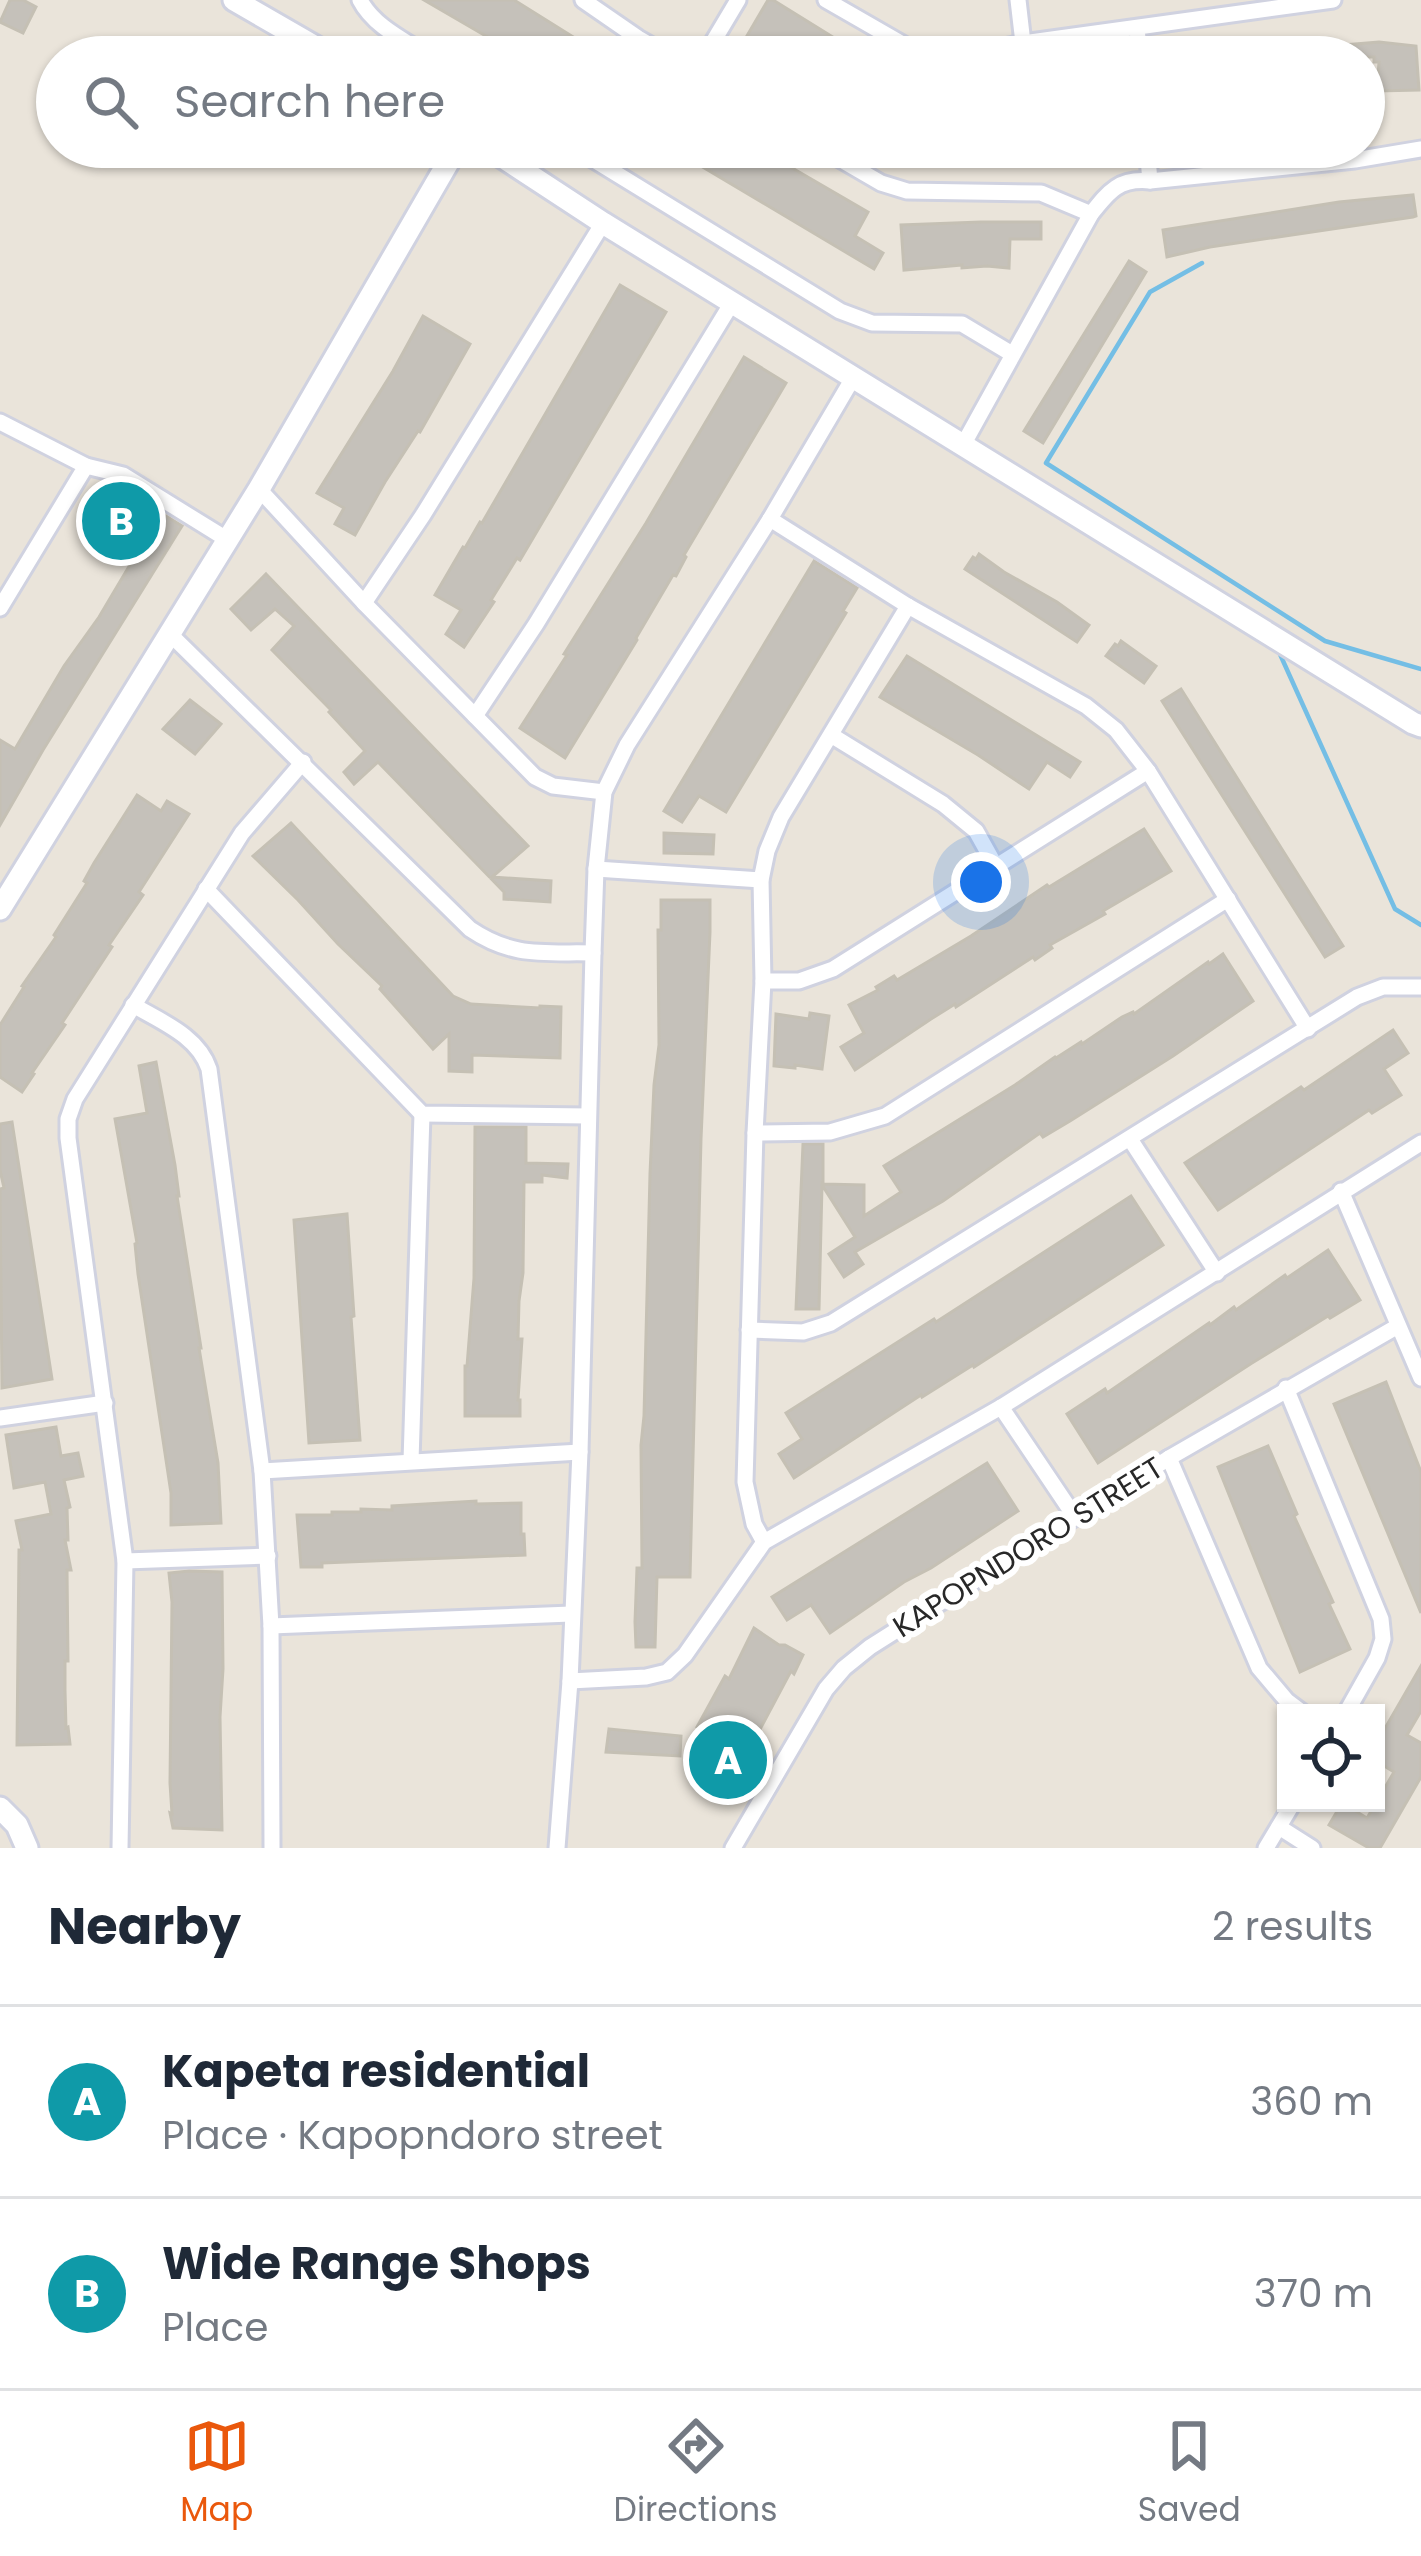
<!DOCTYPE html>
<html lang="en">
<head>
<meta charset="utf-8">
<style>
	:root { --surface:#fff; --page:#f6f6f7; --text:#1f2937; --muted:#747a83; --line:#e0e1e3; --accent:#ea580c }
	body { margin:0; font-family:Poppins,sans-serif; background:var(--page); color:var(--text) }
	.controls { position:absolute; right:36px; bottom:36px; display:grid; overflow:hidden; border-radius:0px; box-shadow:0 3px 9px #0004 }
	.controls button { width:108px; height:108px; display:grid; place-items:center; padding:0; border:0; border-bottom:3px solid var(--line); background:var(--surface); color:var(--text); font:60px sans-serif }
	.you { position:absolute; left:981px; top:882px; width:42px; height:42px; margin:-30px; border:9px solid #fff; border-radius:50%; background:#1a73e8; box-shadow:0 0 0 18px #1a73e833 }
	.badge { display:grid; place-items:center; width:78px; height:78px; border-radius:50%; background:var(--accent); color:#fff; font-size:39px; font-weight:700 }
	.pin { position:absolute; translate:-50% -50%; border:6px solid #fff; box-shadow:0 3px 12px #0006 }
	.list { margin:0; padding:0; list-style:none }
	h2 { display:flex; justify-content:space-between; align-items:center; height:156px; margin:0; padding:0 48px; font-size:51px }
	h2 small { font-size:39px; font-weight:400; color:var(--muted) }
	.list li { display:grid; grid-template-columns:78px 1fr auto; gap:36px; align-items:center; box-sizing:border-box; height:192px; padding:0 48px; border-top:3px solid var(--line) }
	.list b { display:block; font-size:45px; white-space:nowrap }
	.list p { margin:0; font-size:39px; white-space:nowrap; color:var(--muted) }
	.list em { font-size:39px; font-style:normal; color:var(--muted) }
	.icon { flex:none; width:66px; height:66px; fill:none; stroke:currentColor; stroke-width:2; stroke-linecap:round; stroke-linejoin:round }
	.map { position:relative; flex:none; width:1421px; height:1848px; overflow:hidden }
	.search { position:absolute; background:var(--surface); box-shadow:0 3px 9px #0004; left:36px; right:36px; top:36px; height:132px; display:flex; align-items:center; gap:30px; box-sizing:border-box; padding:0 42px; border-radius:66px; color:var(--muted); font-size:45px }
	.sheet { height:540px; background:var(--surface) }
	nav { display:flex; justify-content:space-around; align-items:center; box-sizing:border-box; height:168px; border-top:3px solid var(--line); background:var(--surface); font-size:33px; color:var(--muted) }
	nav a { display:grid; justify-items:center; gap:6px }
	nav .on { color:var(--accent) }
	.map>svg:first-child { display:block }
	.lines { fill:none; stroke-linecap:round; stroke-linejoin:round }
	.stream { stroke:#74bee5; stroke-width:4.5 }
	.building { fill:#c5c1ba; stroke:#c5c0b4; stroke-width:3 }
	.street-casing { stroke:#d0d2e0; stroke-width:21 }
	.secondary-casing { stroke:#d0d2e0; stroke-width:27 }
	.street { stroke:#fff; stroke-width:15 }
	.secondary { stroke:#fff; stroke-width:21 }
	.labels { text-anchor:middle; dominant-baseline:central; stroke-width:12; stroke-linejoin:round; paint-order:stroke }
	.street-label { font-size:30px; fill:#282828; stroke:#fff }
</style>
</head>
<body>
<div class="map">
<svg width="1421" height="1848" viewBox="0 0 1421 1848">
	<rect width="100%" height="100%" fill="#eae4da"/>
	<g class="lines">
		<g class="stream">
			<path d="M1202 263 1150 292 1046 463 1325 641 1421 669"/>
			<path d="M1279 652 1395 909 1421 925"/>
		</g>
	</g>
	<g class="building">
		<path d="M10 0H23L36 7 23 33 0 22Z"/>
		<path d="M424 0H514L578 40 568 57H522Z"/>
		<path d="M768 0H773L865 57H773L744 41Z"/>
		<path d="M1379 42 1416 46 1419 90 1377 91 1379 62H1374V57H1344V45Z"/>
		<path d="M669 147H756L868 212 855 236 883 253 874 269Z"/>
		<path d="M1413 195 1416 216 1413 217 1210 247 1167 257 1163 230 1339 202Z"/>
		<path d="M981 222H1041V239H1010L1009 268 987 266 962 268V265L904 270 901 225Z"/>
		<path d="M1129 261 1146 272 1043 443 1024 431Z"/>
		<path d="M620 285 666 312 536 533 520 560 517 558 491 600 494 602 464 647 446 634 461 610 435 595 463 547 465 548 480 522 482 523Z"/>
		<path d="M423 316 470 344 420 432 418 431 385 482 355 535 335 524 344 508 317 493 393 371Z"/>
		<path d="M744 357 786 383 684 555 686 557 676 576 673 575 636 638 637 640 565 758 520 728 567 655 564 654 646 523Z"/>
		<path d="M117 488 160 516 161 513 182 526 43 750 0 825V740L15 749 64 666 99 617 134 558 89 530Z"/>
		<path d="M979 554 1004 572 1057 602 1089 625 1077 642 965 569 973 557 976 559Z"/>
		<path d="M814 561 857 588 843 611 846 613 726 812 699 796 682 822 664 811Z"/>
		<path d="M266 574 528 846 492 877 551 881 550 902 504 899V892L378 762 354 784 344 772 365 751 329 712 331 710 272 650 294 626 275 609 251 630 231 609Z"/>
		<path d="M1121 641 1156 666 1144 683 1106 656 1115 644 1118 646Z"/>
		<path d="M907 656 1080 762 1070 777 1047 762 1029 789 978 755 880 697Z"/>
		<path d="M1181 689 1343 946 1325 957 1162 701Z"/>
		<path d="M190 700 221 724 195 754 163 729Z"/>
		<path d="M137 795 161 811 167 801 189 814 139 892 143 895 109 945 112 947 62 1023 65 1025 32 1073 34 1074 22 1092 0 1077V1025L24 987 22 986 56 937 54 935 87 883 84 881 94 863Z"/>
		<path d="M291 823 453 996 471 1004 540 1008V1006L561 1007 560 1058 472 1055V1072L449 1071V1034L433 1049 380 989 382 986 338 944 298 900 253 856Z"/>
		<path d="M1144 829 1171 871 1103 911 1105 914 1050 945 1052 948 1035 960 1033 957 956 1007 955 1004 931 1019 855 1070 841 1047 864 1033 849 1005 878 990 876 987 894 976 897 980 971 936 1047 885 1049 887Z"/>
		<path d="M664 833 714 835 713 854 664 853Z"/>
		<path d="M661 900H710V932L701 1139 690 1577H657L655 1647H636L635 1622 637 1568H642L641 1445 644 1416 650 1174 654 1085 659 1045 658 930H661Z"/>
		<path d="M1223 954 1253 1001 1173 1056 1070 1121 1043 1137 1040 1133 943 1201 855 1252 863 1264 844 1277 829 1254 855 1237 822 1185 819 1309H796L803 1144H823V1184L864 1185V1216L901 1192 884 1166 1015 1085 1055 1057 1056 1058 1081 1042 1082 1044 1122 1017 1133 1012 1134 1014 1208 962 1209 964Z"/>
		<path d="M810 1013 829 1016 822 1069 795 1065V1068L774 1066 776 1014 809 1019Z"/>
		<path d="M1393 1030 1408 1053 1384 1069 1401 1095 1372 1113 1369 1110 1218 1210 1185 1163 1301 1087 1304 1090Z"/>
		<path d="M156 1062 175 1165 179 1196H177L201 1348H199L218 1463 221 1523 171 1525V1493L138 1274 135 1244 137 1243 115 1119 147 1113 139 1066Z"/>
		<path d="M12 1122 52 1379 2 1388 0 1189 4 1188 0 1170V1124Z"/>
		<path d="M475 1127H526V1163L568 1164 567 1178 542 1175V1182H524L523 1273 519 1301 518 1339H522L518 1400H520V1416H465V1366H467L474 1278Z"/>
		<path d="M1131 1196 1163 1245 974 1367 973 1365 922 1397 921 1395 794 1478 779 1454 802 1439 786 1413 934 1319 936 1322Z"/>
		<path d="M347 1214 354 1316 351 1317 360 1440 309 1443 294 1220Z"/>
		<path d="M1328 1250 1360 1300 1330 1318 1328 1316 1252 1363 1098 1463 1067 1414 1105 1389 1107 1393 1209 1323 1210 1325 1234 1307 1236 1310 1285 1275 1287 1278Z"/>
		<path d="M1386 1382 1421 1472V1613L1334 1404Z"/>
		<path d="M56 1427 61 1456 78 1453 83 1476 64 1480 70 1507 67 1508 68 1540H65L71 1570H67L68 1661H65V1690L66 1728 68 1727 70 1744 17 1745 19 1550H22L16 1521 51 1514 45 1482 14 1488 6 1435Z"/>
		<path d="M1268 1446 1297 1514 1294 1516 1333 1602 1329 1604 1350 1649 1300 1672 1218 1467Z"/>
		<path d="M987 1463 1018 1511 931 1568 904 1582 830 1633 811 1605 787 1620 772 1597Z"/>
		<path d="M476 1501V1504L521 1503V1534H524L525 1555 322 1563V1567H301L297 1515H332V1512H361V1509L392 1510V1506Z"/>
		<path d="M189 1571 222 1572 223 1669 220 1717 222 1830 173 1828 170 1813 172 1814 170 1783 172 1602 169 1573Z"/>
		<path d="M754 1628 779 1645H785L803 1655 794 1674 791 1671 750 1748 748 1746 734 1776 713 1762 725 1744 697 1727 725 1676 729 1679Z"/>
		<path d="M1421 1666V1711L1407 1735 1421 1743V1777L1380 1848H1369L1329 1825 1342 1803 1367 1818 1376 1803 1394 1772 1376 1761V1744Z"/>
		<path d="M609 1729 681 1736 680 1756 606 1752Z"/>
	</g>
	<g class="lines">
		<defs>
			<g id="street">
				<path d="M360 0C374 27 406 41 430 57"/>
				<path d="M583 0 638 38 671 57"/>
				<path d="M826 0 906 46 939 55H969L1023 43 1333 0"/>
				<path d="M1018 0 1023 43"/>
				<path d="M1137 29 1140 57"/>
				<path d="M704 57 738 0"/>
				<path d="M573 147 840 311 872 323 962 324 1012 354"/>
				<path d="M819 147 881 183 907 191 1041 193 1091 214"/>
				<path d="M1147 147 1150 181"/>
				<path d="M0 422 86 466 0 608"/>
				<path d="M963 445 1091 214C1109 191 1119 178 1150 181L1355 160 1421 149"/>
				<path d="M86 466 123 475 228 540"/>
				<path d="M259 489 364 603 535 777 553 786 604 792"/>
				<path d="M770 519 908 606 1086 706 1116 730 1148 771 1308 1029"/>
				<path d="M364 603 423 515 603 223"/>
				<path d="M170 634 470 929C513 958 543 952 593 953"/>
				<path d="M475 716 536 624 733 301"/>
				<path d="M831 735 943 804 976 831 995 865"/>
				<path d="M596 869 761 880"/>
				<path d="M206 889 422 1114 588 1116"/>
				<path d="M763 981H799L833 969 1148 771"/>
				<path d="M133 1005C162 1022 198 1036 209 1069L262 1471 271 1626 272 1848"/>
				<path d="M755 1133 830 1132 885 1116 1228 899"/>
				<path d="M1130 1139 1217 1273"/>
				<path d="M1341 1191 1421 1378"/>
				<path d="M749 1330 803 1332 831 1323 1357 997 1383 987H1421"/>
				<path d="M1286 1388 1381 1619 1383 1639 1377 1658 1346 1713"/>
				<path d="M1001 1407 1075 1517"/>
				<path d="M0 1418 105 1403"/>
				<path d="M1169 1458 1259 1668 1287 1701 1303 1713"/>
				<path d="M411 1461 422 1114"/>
				<path d="M262 1471 580 1452"/>
				<path d="M764 1542 754 1524 745 1482 755 1133 763 981 761 880 767 851 781 817 908 606"/>
				<path d="M125 1561 268 1556"/>
				<path d="M271 1626 571 1614"/>
				<path d="M570 1681 646 1677 667 1672 685 1655 764 1542 1001 1407 1421 1143"/>
				<path d="M1279 1827 1312 1848"/>
				<path d="M120 1848 125 1561 68 1138V1119L75 1099 242 833 303 762"/>
				<path d="M557 1848 570 1681 580 1452 593 953 596 869 604 792 627 745 770 519 853 378"/>
				<path d="M733 1848 826 1689 844 1668 870 1647 1169 1458 1398 1326"/>
				<path d="M1266 1848 1293 1803"/>
			</g>
			<g id="secondary">
				<path d="M234 0 333 57"/>
				<path d="M487 147 603 223 1413 723 1421 726"/>
				<path d="M0 909 259 489 457 147"/>
				<path d="M0 1808 17 1825 27 1848"/>
			</g>
		</defs>
		<use href="#street" class="street-casing"/>
		<use href="#secondary" class="secondary-casing"/>
		<use href="#street" class="street"/>
		<use href="#secondary" class="secondary"/>
	</g>
	<g class="labels">
		<g class="street-label">
			<text transform="translate(1028 1547) rotate(-32)">KAPOPNDORO STREET</text>
		</g>
	</g>
</svg>
<div class="controls">
<button><svg class="icon" aria-label="locate" viewBox="0 0 24 24"><circle cx="12" cy="12" r="6"/><path d="M12 2v4M12 18v4M2 12h4M18 12h4"/></svg></button>
</div>
<div class="you"></div>
<div class="pin badge" style="left:728px;top:1760px;background:#0f9aa8">A</div>
<div class="pin badge" style="left:121px;top:521px;background:#0f9aa8">B</div>
<div class="search"><svg class="icon" aria-label="search" viewBox="0 0 24 24"><circle cx="10" cy="10" r="6"/><path d="M15 15l6 6"/></svg>Search here</div>
</div>
<section class="sheet">
<h2>Nearby<small>2 results</small></h2>
<ul class="list">
<li><span class="badge" style="background:#0f9aa8">A</span><div><b>Kapeta residential</b><p>Place · Kapopndoro street</p></div><em>360 m</em></li>
<li><span class="badge" style="background:#0f9aa8">B</span><div><b>Wide Range Shops</b><p>Place</p></div><em>370 m</em></li>
</ul>
</section>
<nav>
<a class="on"><svg class="icon" aria-label="map" viewBox="0 0 24 24"><path d="M3 6l6-2 6 2 6-2v14l-6 2-6-2-6 2zM9 4v14M15 6v14"/></svg>Map</a>
<a><svg class="icon" aria-label="directions" viewBox="0 0 24 24"><path d="M12 3l9 9-9 9-9-9zM9 14v-3h6M13 9l2 2-2 2"/></svg>Directions</a>
<a><svg class="icon" aria-label="saved" viewBox="0 0 24 24"><path d="M7 4h10v16l-5-4-5 4z"/></svg>Saved</a>
</nav>
</body>
</html>
